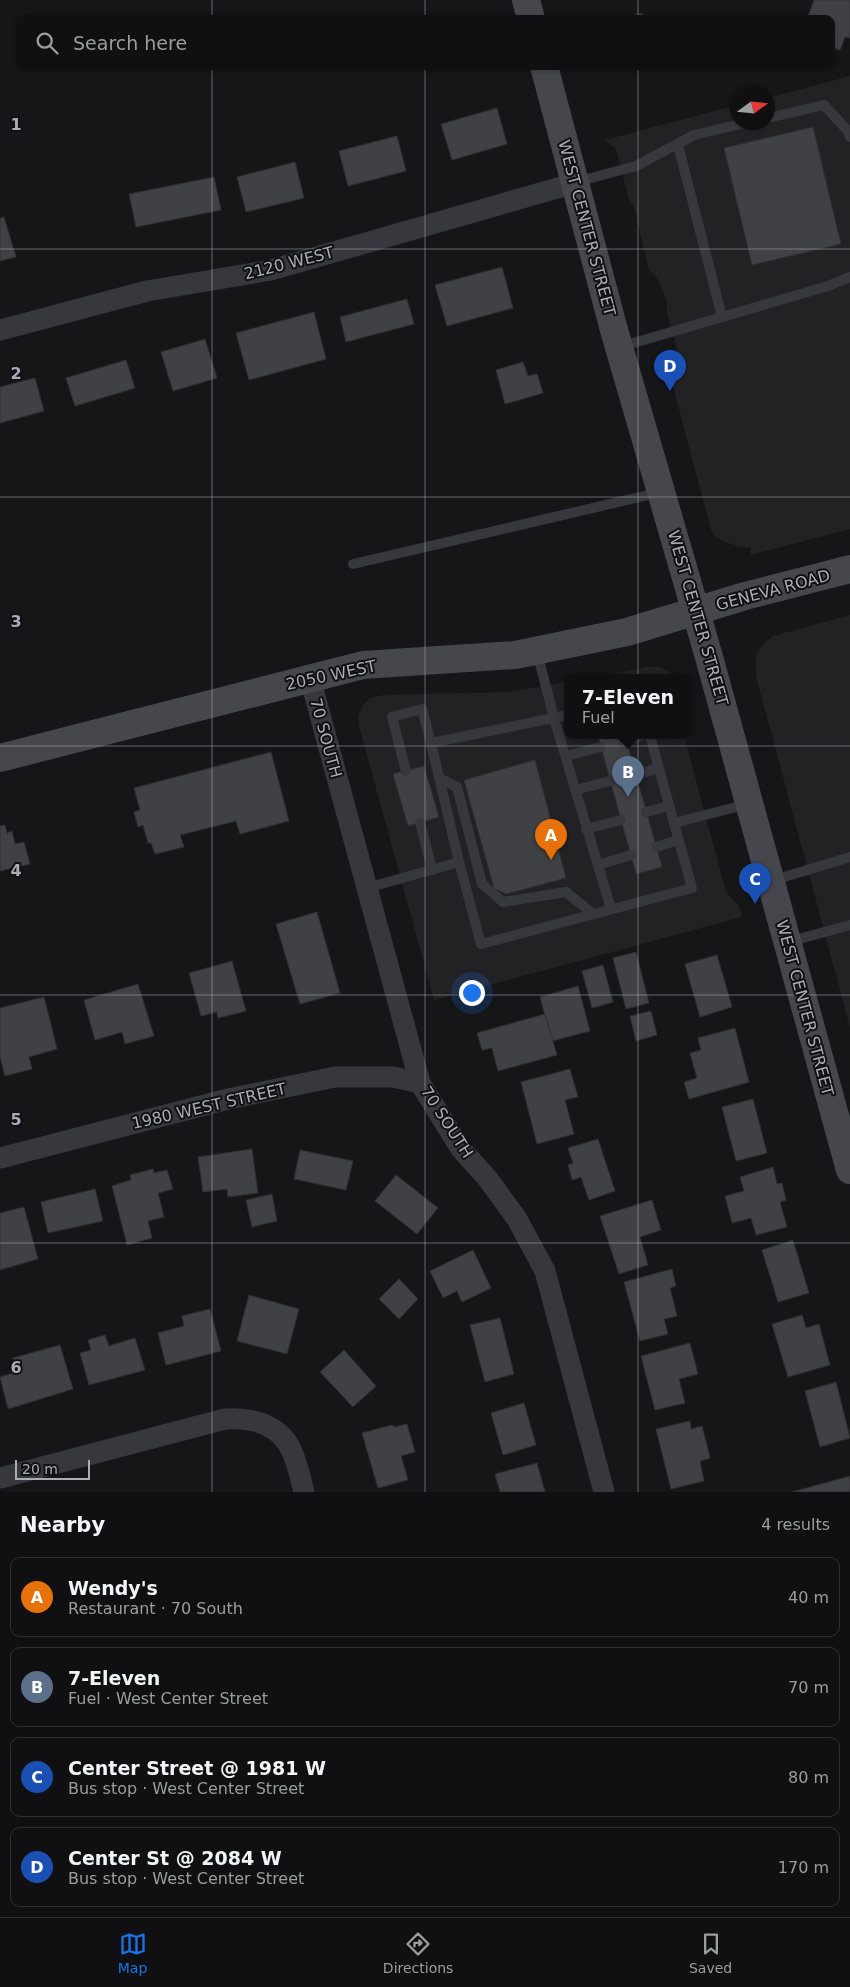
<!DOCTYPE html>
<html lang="en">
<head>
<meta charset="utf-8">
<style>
	:root { --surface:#101012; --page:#19191b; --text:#f1f3f6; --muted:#9c9d9f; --line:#303032; --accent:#1a73e8 }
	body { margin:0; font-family:"DejaVu Sans",sans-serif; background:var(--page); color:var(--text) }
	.compass { position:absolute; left:730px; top:85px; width:45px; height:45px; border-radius:50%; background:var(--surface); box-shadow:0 1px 4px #0004; rotate:75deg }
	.scale { position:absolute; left:15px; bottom:12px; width:75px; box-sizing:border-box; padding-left:5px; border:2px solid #a8adb8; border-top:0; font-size:14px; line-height:18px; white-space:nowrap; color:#a8adb8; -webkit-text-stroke:4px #111113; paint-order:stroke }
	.you { position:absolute; left:471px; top:992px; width:18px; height:18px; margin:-12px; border:4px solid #fff; border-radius:50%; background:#1a73e8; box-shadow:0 0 0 8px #1a73e833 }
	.badge { display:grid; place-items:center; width:32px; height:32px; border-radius:50%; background:var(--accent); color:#fff; font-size:16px; font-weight:700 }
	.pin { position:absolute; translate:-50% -41px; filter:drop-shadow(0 1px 2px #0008) }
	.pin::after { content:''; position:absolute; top:26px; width:18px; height:15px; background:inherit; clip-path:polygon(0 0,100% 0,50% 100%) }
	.popup { position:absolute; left:564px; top:674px; width:128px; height:65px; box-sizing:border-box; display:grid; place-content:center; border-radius:10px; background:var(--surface); filter:drop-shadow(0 1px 4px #0005); font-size:16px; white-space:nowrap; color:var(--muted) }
	.popup b { font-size:19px; color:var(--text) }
	.popup::after { content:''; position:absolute; left:50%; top:100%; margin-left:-10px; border:10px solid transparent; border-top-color:var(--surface) }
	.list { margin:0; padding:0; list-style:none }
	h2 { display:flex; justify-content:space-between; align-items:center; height:65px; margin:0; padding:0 20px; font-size:21px }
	h2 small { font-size:16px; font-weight:400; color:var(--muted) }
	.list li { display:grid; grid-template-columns:32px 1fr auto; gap:15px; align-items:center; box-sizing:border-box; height:80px; margin:0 10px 10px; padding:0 10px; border:1px solid var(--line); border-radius:10px }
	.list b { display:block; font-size:19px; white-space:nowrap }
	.list p { margin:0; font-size:16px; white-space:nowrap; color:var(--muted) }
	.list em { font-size:16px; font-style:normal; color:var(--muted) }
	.icon { flex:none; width:28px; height:28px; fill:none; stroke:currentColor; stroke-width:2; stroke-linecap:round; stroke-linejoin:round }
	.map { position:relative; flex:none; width:850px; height:1492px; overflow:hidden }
	.search { position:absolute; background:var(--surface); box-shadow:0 1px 4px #0004; left:15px; right:15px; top:15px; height:55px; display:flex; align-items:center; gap:12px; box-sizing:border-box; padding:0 18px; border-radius:10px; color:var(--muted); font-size:19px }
	.sheet { height:425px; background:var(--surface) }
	nav { display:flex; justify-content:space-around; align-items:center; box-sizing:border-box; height:70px; border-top:1px solid var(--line); background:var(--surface); font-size:14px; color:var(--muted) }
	nav a { display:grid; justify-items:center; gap:2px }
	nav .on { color:var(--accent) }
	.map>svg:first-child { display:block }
	.built { fill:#222225 }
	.building { fill:#404145; stroke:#303034 }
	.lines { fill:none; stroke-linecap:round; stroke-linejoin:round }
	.lane { stroke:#37383d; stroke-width:10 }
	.street { stroke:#37383d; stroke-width:21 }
	.secondary { stroke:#45474d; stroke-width:28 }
	.grid { fill:none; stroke:#a8adb8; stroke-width:1; stroke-opacity:0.55 }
	.labels { text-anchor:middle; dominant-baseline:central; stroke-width:4; stroke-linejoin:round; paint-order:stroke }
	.street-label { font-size:16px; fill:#a8adb8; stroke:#111113 }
	.grid-label { font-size:16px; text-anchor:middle; font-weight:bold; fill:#a8adb8; stroke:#111113; stroke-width:4; stroke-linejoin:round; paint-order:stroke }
</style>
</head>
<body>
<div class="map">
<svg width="850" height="1492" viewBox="0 0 850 1492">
	<rect width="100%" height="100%" fill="#161618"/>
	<g class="built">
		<path d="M850 76V529L751 555V548L742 547 727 543 717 538 711 530 666 360 667 357 675 354 677 349 667 313V301L657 278 649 270 634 207 629 200 616 149 605 140 737 105 738 122H768V98Z"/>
		<path d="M850 615V1028L756 676V656L762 645 773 636Z"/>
		<path d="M646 667H660L671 673 675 678H590Z"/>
		<path d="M568 682V736H684L726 892 739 906 742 917 434 1000 359 726 358 716 363 705 370 698 383 695 509 692Z"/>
	</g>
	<g class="building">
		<path d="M814 0H850V38L845 37 840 50 831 47V19H807Z"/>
		<path d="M642 13 643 19H622Z"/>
		<path d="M497 108 507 144 452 160 441 124Z"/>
		<path d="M813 127 841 244 752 265 724 148Z"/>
		<path d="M397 136 406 171 348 186 339 151Z"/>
		<path d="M295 162 304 198 246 212 237 177Z"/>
		<path d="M214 177 221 210 136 227 129 194Z"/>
		<path d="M4 217 16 257 0 261V218Z"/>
		<path d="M502 267 513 308 447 326 435 285Z"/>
		<path d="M407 299 414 324 346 342 340 317Z"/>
		<path d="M314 312 326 359 249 380 236 333Z"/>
		<path d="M205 339 217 378 173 391 161 352Z"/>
		<path d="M126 360 135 388 75 406 66 378Z"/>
		<path d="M523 362 528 376 537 374 543 393 505 404 496 370Z"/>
		<path d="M35 378 44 411 0 423V387Z"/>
		<path d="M598 736H625L662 867 636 874Z"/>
		<path d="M271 752 289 821 240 834 236 821 180 835 184 847 155 854 151 843H148L143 825 138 827 134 812 140 810 134 788Z"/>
		<path d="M535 760 566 878 506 894 494 888 464 780Z"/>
		<path d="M424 766 439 817 408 826 393 774Z"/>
		<path d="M5 825 7 833 12 831 15 844 24 842 30 864 0 871V826Z"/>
		<path d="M317 912 340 993 300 1004 276 924Z"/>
		<path d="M636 952 649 1003 626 1009 613 958Z"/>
		<path d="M717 955 732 1007 700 1017 685 964Z"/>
		<path d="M232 961 246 1011 218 1018 217 1012 201 1016 189 973Z"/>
		<path d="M603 965 613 1002 592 1008 582 971Z"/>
		<path d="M138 984 154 1036 125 1044 122 1032 95 1040 84 1000Z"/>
		<path d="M578 986 590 1031 552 1041 540 997Z"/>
		<path d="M44 997 57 1049 29 1057 32 1069 5 1076 0 1057V1008Z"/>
		<path d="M651 1011 657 1035 636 1041 630 1016Z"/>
		<path d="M545 1014 557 1055 498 1071 492 1048 482 1050 477 1033Z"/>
		<path d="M735 1028 749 1082 689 1099 684 1082 697 1078 690 1053 701 1050 698 1038Z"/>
		<path d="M570 1069 578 1097 565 1100 574 1134 537 1144 521 1082Z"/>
		<path d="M753 1099 767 1153 736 1161 722 1107Z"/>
		<path d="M598 1139 615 1191 589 1200 581 1177 572 1180 568 1165 573 1163 568 1148Z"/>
		<path d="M252 1149 258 1193 228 1197 227 1189 203 1192 198 1157Z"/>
		<path d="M300 1150 353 1161 346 1190 294 1179Z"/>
		<path d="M773 1167 777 1184 782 1183 786 1200 780 1202 787 1227 756 1235 751 1218 732 1223 725 1196 744 1191 740 1177Z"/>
		<path d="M153 1169 154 1173 167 1170 173 1189 158 1193 164 1217 148 1221 152 1238 127 1245 112 1186 131 1180 130 1175Z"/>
		<path d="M396 1175 438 1208 417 1234 375 1201Z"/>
		<path d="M95 1189 103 1221 48 1233 41 1202Z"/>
		<path d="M272 1194 277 1221 252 1227 246 1200Z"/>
		<path d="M652 1200 661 1230 640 1237 648 1265 619 1274 600 1216Z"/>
		<path d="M24 1207 38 1259 0 1270V1213Z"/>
		<path d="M793 1240 809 1293 778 1302 762 1250Z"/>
		<path d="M473 1250 491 1288 462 1302 457 1291 443 1298 430 1271Z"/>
		<path d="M672 1269 676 1286 670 1288 677 1316 664 1319 668 1334 640 1341 624 1282Z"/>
		<path d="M399 1279 418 1299 399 1319 379 1299Z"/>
		<path d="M249 1295 299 1309 287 1354 237 1341Z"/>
		<path d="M210 1309 221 1351 166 1365 158 1333 184 1326 182 1316Z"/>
		<path d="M802 1315 806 1328 819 1324 830 1365 788 1377 772 1324Z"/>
		<path d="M500 1318 514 1374 485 1382 470 1325Z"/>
		<path d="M105 1335 109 1346 135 1338 145 1370 89 1385 80 1353 91 1350 88 1340Z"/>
		<path d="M690 1343 698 1374 679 1379 685 1403 655 1410 641 1356Z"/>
		<path d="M60 1345 73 1389 8 1409 0 1377 17 1372 13 1358Z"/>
		<path d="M344 1350 376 1386 353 1407 320 1372Z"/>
		<path d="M836 1382 850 1438 820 1447 805 1391Z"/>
		<path d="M524 1403 536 1445 503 1455 491 1413Z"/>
		<path d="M690 1421 691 1429 702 1426 710 1458 700 1461 704 1481 671 1489 656 1429Z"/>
		<path d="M407 1424 415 1452 401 1456 408 1480 378 1488 362 1433 392 1425 394 1427Z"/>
		<path d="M537 1463 545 1492H500L495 1474Z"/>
		<path d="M850 1476V1492H792Z"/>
	</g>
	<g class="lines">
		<g class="lane">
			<path d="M768 118 824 105 848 131 850 137"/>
			<path d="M678 145 722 317"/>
			<path d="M576 182 636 166 694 135 749 122"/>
			<path d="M620 347 828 286 850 277"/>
			<path d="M353 564 661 492"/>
			<path d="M537 652 554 718 611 909"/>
			<path d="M568 715 431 743 459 862 481 944 692 888 650 736"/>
			<path d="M626 740 641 736"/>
			<path d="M566 756 601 747"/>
			<path d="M406 771 392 717 422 709 431 743"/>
			<path d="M636 775 658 768"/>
			<path d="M439 778 457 787 482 884 503 902 566 892 593 914"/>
			<path d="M575 790 610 781"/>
			<path d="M646 812 669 806"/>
			<path d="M420 822 432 870"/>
			<path d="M674 823 748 804"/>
			<path d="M586 829 621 820"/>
			<path d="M656 847 678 840"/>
			<path d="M598 865 631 855"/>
			<path d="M771 881 850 857"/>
			<path d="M367 888 459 862"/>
			<path d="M788 942 850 925"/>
		</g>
		<g class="street">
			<path d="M0 330 147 291 271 270 575 183"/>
			<path d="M310 678 420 1083 461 1149 488 1179 517 1219 545 1271 604 1492"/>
			<path d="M0 1158 228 1099 335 1077H393L420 1083"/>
			<path d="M0 1478 225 1419C253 1417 282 1425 293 1454 298 1466 301 1480 304 1492"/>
		</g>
		<g class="secondary">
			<path d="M526 0 531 19"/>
			<path d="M544 66 614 330 709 657 850 1170"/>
			<path d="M0 758 363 665 515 655 627 632 745 596 850 569"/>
		</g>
	</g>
	<path class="grid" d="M212 0V19M425 0V19M638 0V19M212 66V1492M425 66V1492M638 66V1492M0 249H850M0 497H850M0 746H850M0 995H850M0 1243H850"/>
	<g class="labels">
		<g class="street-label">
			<text transform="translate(587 228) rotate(75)">WEST CENTER STREET</text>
			<text transform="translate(289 263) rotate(-14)">2120 WEST</text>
			<text transform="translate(773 590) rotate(-15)">GENEVA ROAD</text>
			<text transform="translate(698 618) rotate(74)">WEST CENTER STREET</text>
			<text transform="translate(331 675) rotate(-12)">2050 WEST</text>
			<text transform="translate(326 738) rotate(75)">70 SOUTH</text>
			<text transform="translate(805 1008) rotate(75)">WEST CENTER STREET</text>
			<text transform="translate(209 1106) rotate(-13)">1980 WEST STREET</text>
			<text transform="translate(447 1122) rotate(57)">70 SOUTH</text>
		</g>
	</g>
	<g class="grid-label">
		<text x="16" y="130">1</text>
		<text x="16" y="379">2</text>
		<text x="16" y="627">3</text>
		<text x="16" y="876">4</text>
		<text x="16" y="1125">5</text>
		<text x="16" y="1373">6</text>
	</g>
</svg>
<svg class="compass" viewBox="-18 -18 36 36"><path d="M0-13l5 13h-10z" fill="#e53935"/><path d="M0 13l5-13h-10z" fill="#9c9d9f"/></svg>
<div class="scale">20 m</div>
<div class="you"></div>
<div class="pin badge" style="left:551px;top:860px;background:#e8710a">A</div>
<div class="pin badge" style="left:628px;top:797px;background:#5c6f8a">B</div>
<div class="popup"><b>7-Eleven</b>Fuel</div>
<div class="pin badge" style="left:755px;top:904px;background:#1a4fb4">C</div>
<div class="pin badge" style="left:670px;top:391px;background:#1a4fb4">D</div>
<div class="search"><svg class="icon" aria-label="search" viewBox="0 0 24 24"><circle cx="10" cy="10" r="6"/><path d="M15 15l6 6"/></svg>Search here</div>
</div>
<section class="sheet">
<h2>Nearby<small>4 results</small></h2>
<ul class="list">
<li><span class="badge" style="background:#e8710a">A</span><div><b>Wendy's</b><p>Restaurant · 70 South</p></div><em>40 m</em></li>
<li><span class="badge" style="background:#5c6f8a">B</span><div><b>7-Eleven</b><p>Fuel · West Center Street</p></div><em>70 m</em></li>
<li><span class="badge" style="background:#1a4fb4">C</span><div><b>Center Street @ 1981 W</b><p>Bus stop · West Center Street</p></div><em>80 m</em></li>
<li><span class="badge" style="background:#1a4fb4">D</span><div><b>Center St @ 2084 W</b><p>Bus stop · West Center Street</p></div><em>170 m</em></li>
</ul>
</section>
<nav>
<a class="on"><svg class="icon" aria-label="map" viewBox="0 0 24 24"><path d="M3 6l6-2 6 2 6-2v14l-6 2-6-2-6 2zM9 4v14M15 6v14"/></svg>Map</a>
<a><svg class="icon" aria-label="directions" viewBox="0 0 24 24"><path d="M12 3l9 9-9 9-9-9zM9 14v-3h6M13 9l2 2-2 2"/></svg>Directions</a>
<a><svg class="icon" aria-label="saved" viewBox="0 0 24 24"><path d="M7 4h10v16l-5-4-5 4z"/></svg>Saved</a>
</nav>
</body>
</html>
